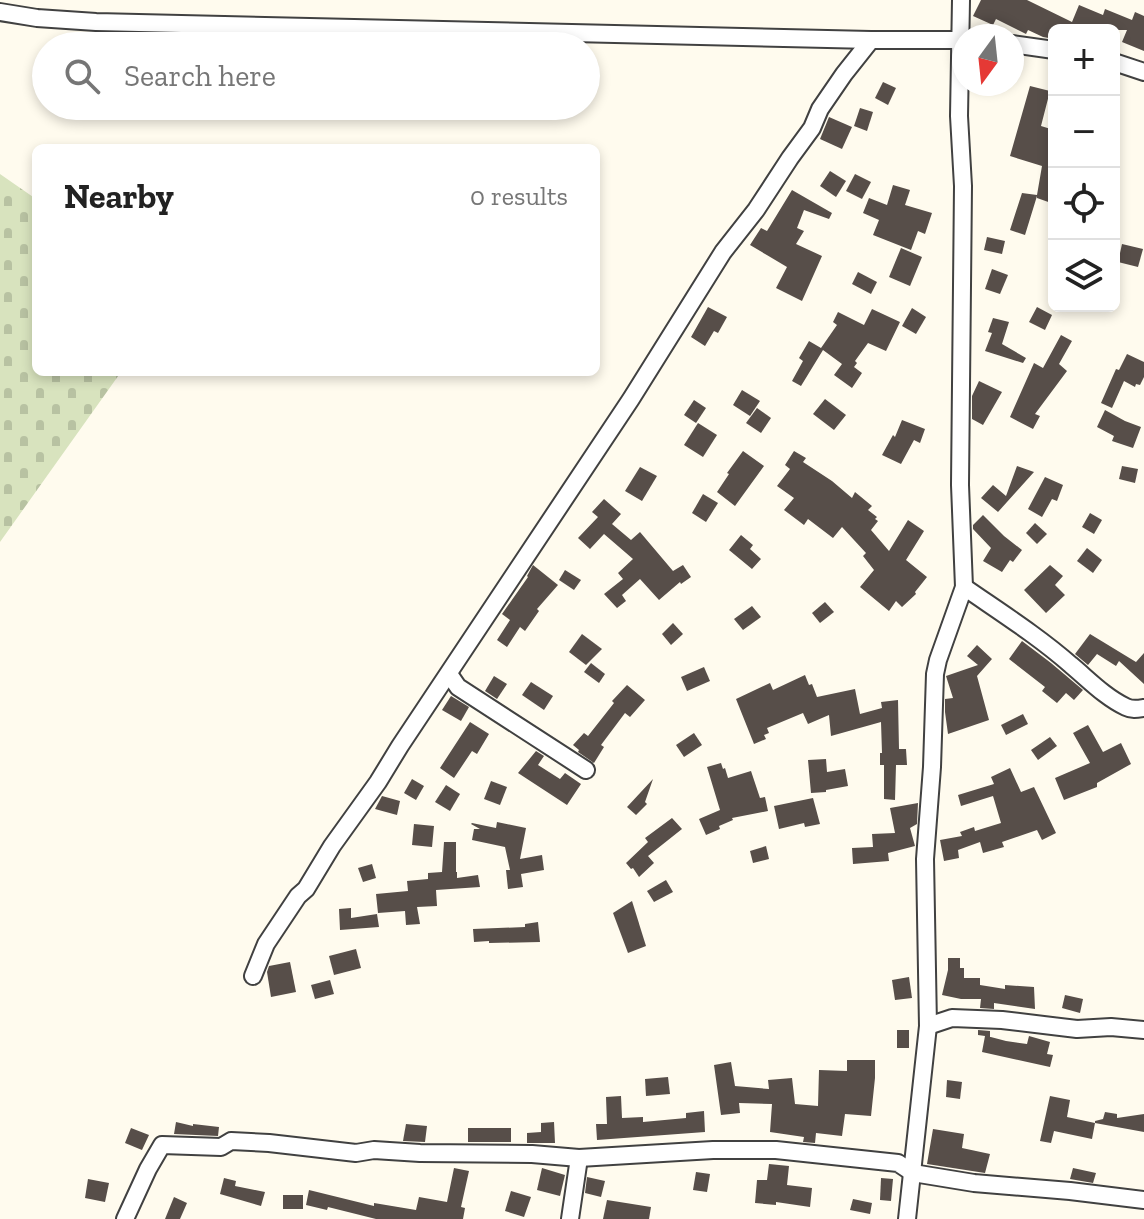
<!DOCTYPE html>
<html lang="en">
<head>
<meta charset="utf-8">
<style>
	:root { --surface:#fff; --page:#f6f6f6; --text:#222; --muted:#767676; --line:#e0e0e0 }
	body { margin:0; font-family:"Zilla Slab",serif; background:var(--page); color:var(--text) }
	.controls { position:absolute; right:24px; top:24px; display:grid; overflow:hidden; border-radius:12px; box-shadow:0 4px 12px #0003 }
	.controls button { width:72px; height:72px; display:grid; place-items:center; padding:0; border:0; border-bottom:2px solid var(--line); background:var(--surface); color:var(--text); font:40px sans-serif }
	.compass { position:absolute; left:952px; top:24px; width:72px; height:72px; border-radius:50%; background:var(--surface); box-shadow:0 4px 12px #0003; rotate:195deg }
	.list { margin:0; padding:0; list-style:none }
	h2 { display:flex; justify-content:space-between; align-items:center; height:104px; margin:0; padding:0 32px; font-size:34px }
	h2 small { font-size:26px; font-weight:400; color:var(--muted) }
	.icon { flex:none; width:44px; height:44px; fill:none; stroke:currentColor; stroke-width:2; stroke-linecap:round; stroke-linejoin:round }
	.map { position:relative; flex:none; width:1144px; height:1219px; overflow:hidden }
	.search { position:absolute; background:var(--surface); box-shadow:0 4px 12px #0003; left:32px; top:32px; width:568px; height:88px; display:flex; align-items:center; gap:20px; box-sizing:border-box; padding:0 28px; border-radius:44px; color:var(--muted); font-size:30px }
	.panel { position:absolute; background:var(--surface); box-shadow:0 4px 12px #0003; left:32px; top:144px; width:568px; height:232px; border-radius:12px }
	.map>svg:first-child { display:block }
	.cemetery { fill:url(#cemetery-stones) }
	.building { fill:#574e49 }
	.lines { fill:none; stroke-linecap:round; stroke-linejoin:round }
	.minor-casing { stroke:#414141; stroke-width:20 }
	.minor { stroke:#fff; stroke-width:16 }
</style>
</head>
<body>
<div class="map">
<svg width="1144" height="1219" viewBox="0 0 1144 1219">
	<defs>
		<pattern id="cemetery-stones" width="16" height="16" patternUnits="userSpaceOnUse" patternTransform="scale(2)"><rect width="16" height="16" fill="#d8e3be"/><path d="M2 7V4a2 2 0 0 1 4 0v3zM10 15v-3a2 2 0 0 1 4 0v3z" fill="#b8c2a2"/></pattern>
	</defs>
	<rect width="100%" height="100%" fill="#fffbee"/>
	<path class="cemetery" d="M0 174 36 199V372H121L0 542Z"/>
	<g class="building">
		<path d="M981 0H1027L1072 22 1079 5 1103 15 1105 9 1132 20 1135 12 1144 16V51L1122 42 1127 30H1054V39L1043 37 1028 30 1026 34 996 19 993 25 973 16Z"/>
		<path d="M883 82 896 88 888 105 875 98Z"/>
		<path d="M1030 86 1050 91 1041 126 1054 130V204L1037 198V196L1025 235 1010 230 1022 193 1037 195 1042 166 1010 156Z"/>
		<path d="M860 108 873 112 867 131 854 126Z"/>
		<path d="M829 117 852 127 842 149 820 139Z"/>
		<path d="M830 171 846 181 836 197 820 186Z"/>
		<path d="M855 174 871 182 862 199 846 191Z"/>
		<path d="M893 185 910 190 905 205 932 213 925 234 918 231 911 250 873 235 879 220 863 213 869 198 887 205Z"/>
		<path d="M792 190 832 213 829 219 804 210 797 228 804 231 796 244 822 256 802 301 776 288 787 267 750 245 761 228 767 231Z"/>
		<path d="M987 237 1005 241 1002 254 984 250Z"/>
		<path d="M1122 244 1143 249 1138 267 1118 262Z"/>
		<path d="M901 248 922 257 910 286 889 277Z"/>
		<path d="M992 269 1008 275 1000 294 985 289Z"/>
		<path d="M858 272 877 282 871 294 852 284Z"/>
		<path d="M708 307 727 317 718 333 714 331 705 346 691 337Z"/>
		<path d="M1037 307 1052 315 1045 330 1029 322Z"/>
		<path d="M912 308 926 317 916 334 902 326Z"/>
		<path d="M872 309 900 322 886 351 868 343 855 361 857 363 854 367 862 373 852 388 834 375 842 364 823 350 801 386 792 381 803 361 799 358 809 341 821 348 837 325 833 322 838 312 864 325Z"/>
		<path d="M993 318 1009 322 1002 344 1026 358 1023 363 985 351 992 333 988 332Z"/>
		<path d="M1061 335 1072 341 1059 364 1067 371 1035 414 1040 416 1033 429 1010 417 1034 363 1043 368Z"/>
		<path d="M1127 354 1144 362V377L1140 385 1136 384 1135 387 1124 381 1112 408 1101 403 1116 369 1119 370Z"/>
		<path d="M979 381 1002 392 983 425 972 419V396Z"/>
		<path d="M742 390 760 401 750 416 733 405Z"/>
		<path d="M825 399 846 415 834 430 813 414Z"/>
		<path d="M694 400 706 408 696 423 684 415Z"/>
		<path d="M757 408 771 418 761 433 746 423Z"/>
		<path d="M1105 410 1125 421 1141 427 1133 448 1112 441 1114 436 1097 427Z"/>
		<path d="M902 420 925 429 920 443 914 440 901 464 882 455 893 435 895 437Z"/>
		<path d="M698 423 717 435 703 457 684 445Z"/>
		<path d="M743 451 764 466 735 506 717 492 729 474 727 473Z"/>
		<path d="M794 451 806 458 803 462 832 481 852 498 855 492 872 506 868 510 877 517 875 519 878 521 871 530 889 551 908 520 924 531 906 560 927 577 915 592 916 594 902 607 896 601 889 611 860 587 874 570 863 556 866 553 842 527 833 538 808 519 804 525 784 510 794 498 777 486 790 469 785 465Z"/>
		<path d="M1017 466 1034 472 998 512 981 498 993 485 1006 496Z"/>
		<path d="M1122 466 1138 469 1135 483 1119 479Z"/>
		<path d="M640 467 657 476 642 501 625 491Z"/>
		<path d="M1045 477 1063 485 1057 501 1052 499 1042 517 1028 509Z"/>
		<path d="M703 494 718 503 706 522 692 513Z"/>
		<path d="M604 499 621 514 612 524 631 540 640 532 673 571 683 565 691 577 681 584 680 582 659 600 640 579 622 595 626 601 617 608 604 594 623 579 618 573 633 559 604 534 590 549 578 538 598 517 592 512Z"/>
		<path d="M1090 513 1102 520 1094 534 1082 527Z"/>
		<path d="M983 515 1004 536 1022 550 1013 562 1010 560 1002 572 983 561 991 548 973 529V525Z"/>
		<path d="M1035 523 1047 534 1037 544 1026 533Z"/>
		<path d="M741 535 753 545 750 549 761 559 752 569 729 550Z"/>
		<path d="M1087 548 1102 560 1093 573 1077 561Z"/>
		<path d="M533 565 558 585 537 609 539 611 525 631 520 627 507 647 497 640 510 620 502 614 528 577 527 576Z"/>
		<path d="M1050 565 1063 576 1055 585 1065 595 1046 613 1024 590Z"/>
		<path d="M565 570 581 580 574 590 559 580Z"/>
		<path d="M825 602 834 612 820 623 812 613Z"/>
		<path d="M752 606 761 617 743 630 734 619Z"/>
		<path d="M673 623 683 634 671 645 662 634Z"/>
		<path d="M582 634 602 649 586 665 569 652Z"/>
		<path d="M1090 634 1136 662 1144 653V684L1119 661 1116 666 1097 654 1088 665 1075 654Z"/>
		<path d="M1022 641 1051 663 1083 690 1074 700 1066 693 1057 703 1042 691 1045 687 1009 659Z"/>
		<path d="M977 645 992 659 977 676 989 720 948 734 945 712V699L953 698 946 676 978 665 967 656Z"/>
		<path d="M591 663 605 674 599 683 584 672Z"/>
		<path d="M704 667 710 681 687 691 681 677Z"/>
		<path d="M805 675 809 685 812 684 817 697 855 689 860 714 882 708 881 702 898 700 899 749H906L907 765H896L895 800 884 799V765H880V753H882L881 722 831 736 829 715 808 724 803 713 767 728 769 733 764 735 766 739 754 744 736 699 770 683 773 690Z"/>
		<path d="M494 676 507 684 497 699 485 691Z"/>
		<path d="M531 682 553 696 544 710 522 695Z"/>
		<path d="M627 685 645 700 630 717 625 713 601 745 604 747 594 763 578 752 579 750 573 745 584 733 588 736 614 703 612 701Z"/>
		<path d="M451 696 469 707 461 721 442 710Z"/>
		<path d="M1023 714 1028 724 1006 735 1001 725Z"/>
		<path d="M470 722 489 734 477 754 472 751 454 778 440 768Z"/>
		<path d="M1088 725 1103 752 1121 743 1131 764 1097 783V787L1064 800 1055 778 1090 763 1073 733Z"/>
		<path d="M694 733 702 745 684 757 676 745Z"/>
		<path d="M1050 737 1057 746 1038 760 1031 750Z"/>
		<path d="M536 751 544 756 538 765 560 779 565 773 581 784 567 805 518 773Z"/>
		<path d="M826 759 827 772 845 769 848 786 826 790V792L811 793 808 760Z"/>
		<path d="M721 763 723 769 725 768 728 778 751 771 760 798 765 797 768 811 732 818 733 820 719 826 720 829 706 835 699 819 720 810 707 767Z"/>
		<path d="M1010 768 1021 792 1034 787 1056 833 1042 840 1037 830 1002 842 1004 847 983 853 980 842 958 850 959 858 944 861 940 840 962 836 960 832 974 827 975 831 1001 823 993 796 961 806 958 795 994 784 991 777Z"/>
		<path d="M412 779 424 786 416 800 404 793Z"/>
		<path d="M653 779 645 802 647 804 636 815 627 807Z"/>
		<path d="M491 781 507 787 500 805 484 799Z"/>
		<path d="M446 785 460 794 450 811 435 802Z"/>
		<path d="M382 796 400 801 397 815 375 809Z"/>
		<path d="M813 798 820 824 805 827 804 823 779 829 774 806Z"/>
		<path d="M918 803 917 824 910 828 915 846 888 853 889 861 853 864 852 848 873 847 872 834 895 833 890 808Z"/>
		<path d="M672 818 682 829 648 856 654 863 639 877 633 868 631 869 626 863 648 842 645 838Z"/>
		<path d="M497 822 526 828 520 859 542 855 544 870 521 874 523 887 508 889 506 870H510L505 847 472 840 474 829H480L471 824 472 823 496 828Z"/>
		<path d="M414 824 434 826 432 847 412 845Z"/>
		<path d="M444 842H456V872H457V878L478 875 480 887 436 890 437 906 417 907 420 924 406 925 405 911 378 913 376 894 408 891 407 881 428 879V873L442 872Z"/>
		<path d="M766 846 769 859 753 863 750 851Z"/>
		<path d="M372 864 376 878 363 882 358 868Z"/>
		<path d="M666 880 673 892 654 902 647 891Z"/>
		<path d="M632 901 646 946 628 953 613 913Z"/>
		<path d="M351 908V918L377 914 379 927 340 930 339 909Z"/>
		<path d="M538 922 540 942 489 943V941L474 942 473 929 525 927V924Z"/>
		<path d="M356 949 361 968 334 975 329 956Z"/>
		<path d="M948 958H960V968H964V978H980V985L1005 989V985L1034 987 1035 1009 994 1003V1009L980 1008 981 999H961L942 995 948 970Z"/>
		<path d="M290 962 296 992 271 997 267 972 269 966Z"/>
		<path d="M909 977 912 998 895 1000 892 980Z"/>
		<path d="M330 980 334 994 315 999 311 985Z"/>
		<path d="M1065 995 1083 999 1080 1013 1062 1008Z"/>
		<rect x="897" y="1030" width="12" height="18"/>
		<path d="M978 1030 990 1031V1037L987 1036 1006 1041 1027 1044 1029 1036 1050 1042 1047 1054 1053 1055 1050 1067 982 1052 985 1036 978 1035Z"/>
		<path d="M847 1060H875V1078L871 1116 845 1114 842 1136 816 1133 815 1143 803 1142 804 1137 770 1132 772 1104 739 1103 740 1113 721 1115 714 1065 731 1062 735 1086 769 1089 768 1080 792 1078 795 1104 818 1106 819 1070 847 1071Z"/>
		<path d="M668 1077 670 1094 646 1096 645 1079Z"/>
		<path d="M947 1080 962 1082 960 1099 946 1097Z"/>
		<path d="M621 1096 622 1118 643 1117V1122L686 1118V1113L704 1111 705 1132 597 1140 596 1124H607L606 1097Z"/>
		<path d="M1050 1096 1070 1100 1067 1117 1095 1123 1092 1139 1054 1131 1051 1143 1040 1141Z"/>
		<path d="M1105 1112 1117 1114V1118L1144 1114V1132L1095 1123V1121L1103 1119Z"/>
		<path d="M176 1122 193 1126V1124L219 1127 218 1136 174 1134Z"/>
		<path d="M554 1122 555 1143H527V1133L541 1132V1123Z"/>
		<path d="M406 1124 427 1126 425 1142 403 1141Z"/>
		<path d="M131 1128 149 1135 142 1150 125 1143Z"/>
		<rect x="468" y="1128" width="43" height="14"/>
		<path d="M933 1129 964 1134 962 1148 990 1154 985 1173 927 1164Z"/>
		<path d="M769 1164 789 1166 787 1185 812 1188 810 1207 776 1202V1205L755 1203 757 1180H767Z"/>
		<path d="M454 1168 469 1171 461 1207 465 1208 463 1219H376L328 1207 327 1210 306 1205 309 1190 374 1206V1203L416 1210 419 1197 447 1202Z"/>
		<path d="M542 1168 565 1175 560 1196 537 1190Z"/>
		<path d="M1073 1168 1096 1173 1093 1183 1070 1179Z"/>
		<path d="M696 1172 710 1174 707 1192 693 1190Z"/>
		<path d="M587 1177 605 1181 601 1197 585 1193Z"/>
		<path d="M224 1178 236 1181 235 1186 265 1192 261 1206 220 1194Z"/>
		<path d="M881 1178 893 1179 891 1201 880 1200Z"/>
		<path d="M88 1179 109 1183 105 1202 85 1198Z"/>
		<path d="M511 1191 531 1197 524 1217 505 1211Z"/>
		<rect x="283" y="1195" width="20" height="14"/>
		<path d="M174 1197 187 1203 180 1219H165Z"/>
		<path d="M853 1199 872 1203 870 1214 850 1210Z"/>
		<path d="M607 1200 651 1207 649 1219H603Z"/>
	</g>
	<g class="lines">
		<defs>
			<g id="minor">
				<path d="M0 12 37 18 96 22 871 40H964"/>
				<path d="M1012 44 1054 50"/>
				<path d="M1114 62 1144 72"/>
				<path d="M964 587C1000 612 1038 636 1071 665 1089 680 1105 697 1126 707 1132 710 1137 709 1144 708"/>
				<path d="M449 674 458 687 586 770"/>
				<path d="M253 976 266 944 298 896 306 889 332 846 378 782 400 746 631 399 723 252 756 210 790 158 812 128 820 109 844 74 871 40"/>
				<path d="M928 1026 952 1018 1002 1020 1077 1029 1111 1027 1144 1030"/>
				<path d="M125 1219 148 1169 162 1145 221 1147 231 1141 269 1143 356 1153 374 1150 420 1153 532 1154 579 1158 713 1150H776L898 1163 913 1173 974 1183 1070 1191 1144 1200"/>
				<path d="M570 1219 579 1158"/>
				<path d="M907 1219 928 1026 925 859 932 767 935 674 938 660 964 587 960 485 963 186 959 116 961 0"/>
			</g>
		</defs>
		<use href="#minor" class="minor-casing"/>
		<use href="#minor" class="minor"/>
	</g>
</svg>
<div class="controls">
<button>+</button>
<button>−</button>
<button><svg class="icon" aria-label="locate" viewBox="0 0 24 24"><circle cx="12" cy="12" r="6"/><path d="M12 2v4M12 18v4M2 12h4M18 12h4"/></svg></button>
<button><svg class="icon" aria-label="layers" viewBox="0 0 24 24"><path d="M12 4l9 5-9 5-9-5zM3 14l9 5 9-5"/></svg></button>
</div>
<svg class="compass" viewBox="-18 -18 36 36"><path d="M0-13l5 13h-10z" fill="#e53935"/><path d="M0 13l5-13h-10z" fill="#767676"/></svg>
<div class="search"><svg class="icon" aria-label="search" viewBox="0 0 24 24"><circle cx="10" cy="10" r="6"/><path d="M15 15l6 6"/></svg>Search here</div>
<section class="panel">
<h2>Nearby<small>0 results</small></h2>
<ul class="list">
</ul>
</section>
</div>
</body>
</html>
